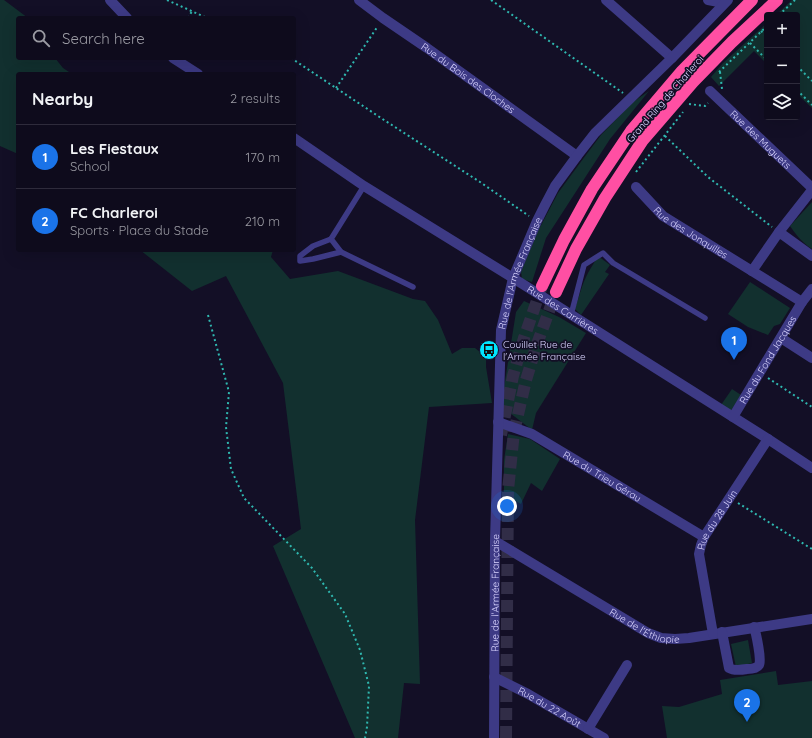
<!DOCTYPE html>
<html lang="en">
<head>
<meta charset="utf-8">
<style>
	:root { --surface:#0e0b1c; --page:#1c1929; --text:#f1f3f6; --muted:#9b9ba3; --line:#2e2b3b; --accent:#1a73e8 }
	body { margin:0; font-family:Quicksand,sans-serif; background:var(--page); color:var(--text) }
	.controls { position:absolute; right:12px; top:12px; display:grid; overflow:hidden; border-radius:4px; box-shadow:0 4px 16px #0002 }
	.controls button { width:36px; height:36px; display:grid; place-items:center; padding:0; border:0; border-bottom:1px solid var(--line); background:var(--surface); color:var(--text); font:20px sans-serif }
	.you { position:absolute; left:507px; top:506px; width:14px; height:14px; margin:-10px; border:3px solid #fff; border-radius:50%; background:#1a73e8; box-shadow:0 0 0 6px #1a73e833 }
	.badge { display:grid; place-items:center; width:26px; height:26px; border-radius:50%; background:var(--accent); color:#fff; font-size:13px; font-weight:700 }
	.pin { position:absolute; translate:-50% -33px; filter:drop-shadow(0 1px 2px #0008) }
	.pin::after { content:''; position:absolute; top:21px; width:14px; height:12px; background:inherit; clip-path:polygon(0 0,100% 0,50% 100%) }
	.list { margin:0; padding:0; list-style:none }
	h2 { display:flex; justify-content:space-between; align-items:center; height:52px; margin:0; padding:0 16px; font-size:17px }
	h2 small { font-size:13px; font-weight:400; color:var(--muted) }
	.list li { display:grid; grid-template-columns:26px 1fr auto; gap:12px; align-items:center; box-sizing:border-box; height:64px; padding:0 16px; border-top:1px solid var(--line) }
	.list b { display:block; font-size:15px; white-space:nowrap }
	.list p { margin:0; font-size:13px; white-space:nowrap; color:var(--muted) }
	.list em { font-size:13px; font-style:normal; color:var(--muted) }
	.icon { flex:none; width:22px; height:22px; fill:none; stroke:currentColor; stroke-width:2; stroke-linecap:round; stroke-linejoin:round }
	.map { position:relative; flex:none; width:812px; height:738px; overflow:hidden }
	.search { position:absolute; background:var(--surface); box-shadow:0 4px 16px #0002; left:16px; top:16px; width:280px; height:44px; display:flex; align-items:center; gap:10px; box-sizing:border-box; padding:0 14px; border-radius:4px; color:var(--muted); font-size:15px }
	.panel { position:absolute; background:var(--surface); box-shadow:0 4px 16px #0002; left:16px; top:72px; width:280px; height:180px; border-radius:4px }
	.map>svg:first-child { display:block }
	.green { fill:#12302f }
	.lines { fill:none; stroke-linecap:round; stroke-linejoin:round }
	.motorway-tunnel { stroke:#312d47; stroke-width:12; stroke-dasharray:12 6; stroke-linecap:butt }
	.path { stroke:#2fb8b0; stroke-width:2; stroke-dasharray:2 3; stroke-linecap:butt }
	.service { stroke:#3d3a85; stroke-width:5.5 }
	.minor { stroke:#3d3a85; stroke-width:10 }
	.motorway { stroke:#ff4fa3; stroke-width:12 }
	.labels { text-anchor:middle; dominant-baseline:central; stroke-width:3.5; stroke-linejoin:round; paint-order:stroke }
	.street-label { font-size:10px; fill:#d9d4ff; stroke:#130f26 }
	.poi-label { font-size:10px; fill:#d9d4ff; stroke:#130f26; text-anchor:start }
</style>
</head>
<body>
<div class="map">
<svg width="812" height="738" viewBox="0 0 812 738">
	<rect width="100%" height="100%" fill="#130f26"/>
	<g class="green">
		<path d="M0 0H4L28 18H18V58H55L63 68 72 74H18V154L0 146Z"/>
		<path d="M792 0H812V108L797 94V15H776Z"/>
		<path d="M767 23V64L754 51 719 86 711 77 723 63Z"/>
		<path d="M649 91 610 139 546 238 532 282 522 279 521 272 538 231 558 193 583 159 601 135 633 102Z"/>
		<path d="M812 202V249C803 243 796 235 790 226Z"/>
		<path d="M140 250H273L271 257 290 279 338 271 413 299 425 301 438 320 452 354 462 348H475L486 357V367L492 403 429 407 415 520 420 684 404 683 398 738H355L273 546 301 529 283 383 226 276 192 291Z"/>
		<path d="M598 256 610 265 605 272 609 274 581 315 575 309C579 297 582 284 588 273 591 267 595 262 598 256Z"/>
		<path d="M750 282 790 308 780 324 774 326 768 335 748 327 728 314Z"/>
		<path d="M524 301 559 317 586 333 536 413 532 430 501 406 516 312Z"/>
		<path d="M732 389 741 395 731 411 721 405Z"/>
		<path d="M508 434 530 439 560 459 542 491 531 483 521 504 510 498 504 506V460Z"/>
		<path d="M748 640 752 663 736 667 731 644Z"/>
		<path d="M776 671 778 685 812 681V738H667L662 706 679 707 722 694 720 680Z"/>
	</g>
	<g class="lines">
		<g class="motorway-tunnel">
			<path d="M501 435 513 376 524 338 542 286"/>
			<path d="M506 738 508 490 514 432 526 380 537 344 556 292"/>
		</g>
		<g class="path">
			<path d="M167 0 207 18"/>
			<path d="M491 0 623 93"/>
			<path d="M779 15 795 0"/>
			<path d="M188 18 192 11"/>
			<path d="M761 31 767 37"/>
			<path d="M750 43 767 60"/>
			<path d="M291 58 381 118 480 182 529 216"/>
			<path d="M797 66 812 81"/>
			<path d="M719 72 767 26"/>
			<path d="M720 72 722 89"/>
			<path d="M336 88 378 26"/>
			<path d="M797 90 812 105"/>
			<path d="M689 104 705 106 708 103"/>
			<path d="M665 136 708 177 772 227"/>
			<path d="M636 172 683 112"/>
			<path d="M208 315 229 392 226 427 231 469 244 498 312 568 345 614 360 650 369 686 367 727 365 738"/>
			<path d="M768 378 812 407"/>
			<path d="M738 503 812 549"/>
		</g>
		<g class="service">
			<path d="M364 186 331 239 341 252 413 287"/>
			<path d="M331 239 313 246 300 256V261L313 259 341 252"/>
			<path d="M571 315 584 265 603 253 613 263 705 318"/>
		</g>
		<g class="minor">
			<path d="M110 0 127 18"/>
			<path id="s1" d="M359 0 383 18 427 48 577 156"/>
			<path d="M606 0 672 58"/>
			<path d="M708 0 724 3"/>
			<path d="M173 58 198 74"/>
			<path id="s2" d="M710 91 812 188"/>
			<path id="s3" d="M294 138 364 186 513 278 768 439 812 468"/>
			<path id="s4" d="M636 187 663 216 752 271"/>
			<path d="M779 232 812 190"/>
			<path d="M802 302 752 271 779 232 812 256"/>
			<path d="M781 338 812 358"/>
			<path id="s5" d="M733 417 802 302 812 289"/>
			<path id="s6" d="M498 422 532 434 704 537"/>
			<path id="s7" d="M495 541 648 633 661 638 675 639 689 638 812 619"/>
			<path d="M722 632 729 668C734 671 741 670 747 669 751 669 757 668 759 665 762 661 756 633 754 627"/>
			<path id="s8" d="M713 634 699 554 701 545 704 537 768 439"/>
			<path id="s9" d="M494 677 528 694 604 738"/>
			<path d="M588 729 627 665"/>
			<path id="s10" d="M494 738 495 541 501 330 513 278 537 221 545 205 555 186 577 156 595 133 672 58 728 0"/>
		</g>
		<g class="motorway">
			<path d="M542 286 564 240 592 189 631 131 682 71 752 0"/>
			<path d="M556 292 576 249 605 198 643 140 693 82 732 42 777 0"/>
		</g>
	</g>
	<defs>
		<symbol id="bus-disc" viewBox="-11 -11 22 22"><circle r="9.5" fill="#00e5ff" stroke="#130f26"/><path d="M-5-6H5V4H4V6H2V4H-2V6H-4V4H-5ZM-3.5-4V0h7V-4ZM-3.5 1.2v1.5H-2V1.2ZM2 1.2v1.5H3.5V1.2Z" fill="#111"/></symbol>
	</defs>
	<g fill-rule="evenodd">
		<use href="#bus-disc" x="478" y="339" width="22" height="22"/>
	</g>
	<g class="labels">
		<g class="street-label">
			<text stroke="none"><textPath href="#s1" startOffset="134">Rue du Bois des Cloches</textPath></text>
			<text transform="translate(665 99) rotate(-49)">Grand Ring de Charleroi</text>
			<text stroke="none"><textPath href="#s2" startOffset="70">Rue des Muguets</textPath></text>
			<text stroke="none"><textPath href="#s4" startOffset="72">Rue des Jonquilles</textPath></text>
			<text stroke="none"><textPath href="#s10" startOffset="468">Rue de l'Armée Française</textPath></text>
			<text stroke="none"><textPath href="#s3" startOffset="319">Rue des Carrières</textPath></text>
			<text stroke="none"><textPath href="#s5" startOffset="67">Rue du Fond Jacques</textPath></text>
			<text stroke="none"><textPath href="#s6" startOffset="118">Rue du Trieu Gérau</textPath></text>
			<text stroke="none"><textPath href="#s8" startOffset="120">Rue du 28 Juin</textPath></text>
			<text stroke="none"><textPath href="#s10" startOffset="145">Rue de l'Armée Française</textPath></text>
			<text stroke="none"><textPath href="#s7" startOffset="173">Rue de l'Éthiopie</textPath></text>
			<text stroke="none"><textPath href="#s9" startOffset="63">Rue du 22 Août</textPath></text>
		</g>
		<g class="poi-label">
			<text x="503" y="344">Couillet Rue de<tspan x="503" dy="12">l'Armée Française</tspan></text>
		</g>
	</g>
</svg>
<div class="controls">
<button>+</button>
<button>−</button>
<button><svg class="icon" aria-label="layers" viewBox="0 0 24 24"><path d="M12 4l9 5-9 5-9-5zM3 14l9 5 9-5"/></svg></button>
</div>
<div class="you"></div>
<div class="pin badge" style="left:734px;top:360px">1</div>
<div class="pin badge" style="left:747px;top:722px">2</div>
<div class="search"><svg class="icon" aria-label="search" viewBox="0 0 24 24"><circle cx="10" cy="10" r="6"/><path d="M15 15l6 6"/></svg>Search here</div>
<section class="panel">
<h2>Nearby<small>2 results</small></h2>
<ul class="list">
<li><span class="badge">1</span><div><b>Les Fiestaux</b><p>School</p></div><em>170 m</em></li>
<li><span class="badge">2</span><div><b>FC Charleroi</b><p>Sports · Place du Stade</p></div><em>210 m</em></li>
</ul>
</section>
</div>
</body>
</html>
